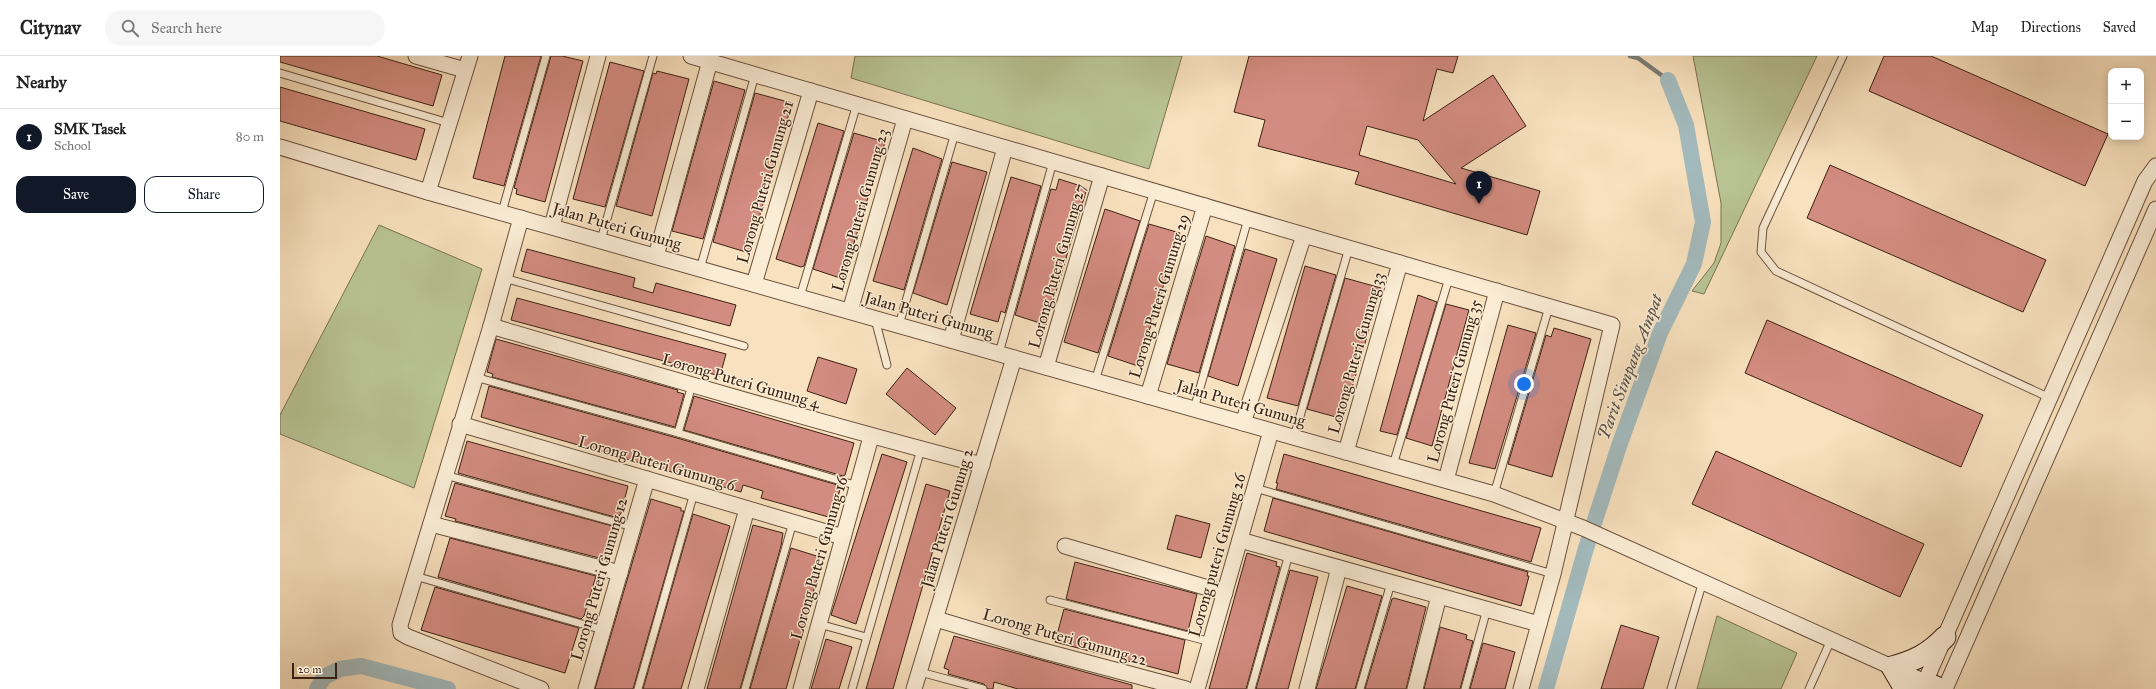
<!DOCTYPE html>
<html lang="en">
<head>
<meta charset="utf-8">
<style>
	:root { --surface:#fff; --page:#f6f6f6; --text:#222; --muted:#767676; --line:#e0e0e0; --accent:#111827 }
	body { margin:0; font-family:"IM FELL Great Primer",serif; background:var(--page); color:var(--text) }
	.controls { position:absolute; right:12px; top:12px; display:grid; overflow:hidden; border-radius:8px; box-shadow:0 2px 10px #0003 }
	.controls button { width:36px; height:36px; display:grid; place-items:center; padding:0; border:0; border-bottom:1px solid var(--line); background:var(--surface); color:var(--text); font:20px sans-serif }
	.scale { position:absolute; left:12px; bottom:10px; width:45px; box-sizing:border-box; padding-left:4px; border:2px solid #3b2112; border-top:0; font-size:11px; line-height:14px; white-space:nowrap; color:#3b2112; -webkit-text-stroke:3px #faecd5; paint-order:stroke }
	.you { position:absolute; left:1244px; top:328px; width:14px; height:14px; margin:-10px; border:3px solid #fff; border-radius:50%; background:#1a73e8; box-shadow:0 0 0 6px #1a73e833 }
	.badge { display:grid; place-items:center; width:26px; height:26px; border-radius:50%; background:var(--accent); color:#fff; font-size:13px; font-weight:700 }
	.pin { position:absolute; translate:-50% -33px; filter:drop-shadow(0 1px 2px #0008) }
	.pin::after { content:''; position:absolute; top:21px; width:14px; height:12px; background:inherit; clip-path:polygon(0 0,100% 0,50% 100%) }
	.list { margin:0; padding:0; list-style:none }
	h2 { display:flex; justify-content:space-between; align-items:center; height:52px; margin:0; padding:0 16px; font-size:17px }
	h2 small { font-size:13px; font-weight:400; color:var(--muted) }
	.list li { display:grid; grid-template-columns:26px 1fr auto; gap:12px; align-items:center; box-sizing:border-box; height:56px; padding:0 16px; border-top:1px solid var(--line) }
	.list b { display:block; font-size:15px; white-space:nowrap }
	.list p { margin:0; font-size:13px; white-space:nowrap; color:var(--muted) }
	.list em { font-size:13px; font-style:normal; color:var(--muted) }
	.actions { display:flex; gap:8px; padding:12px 16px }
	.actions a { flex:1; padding:9px 0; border:1px solid var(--accent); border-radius:12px; text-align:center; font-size:14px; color:var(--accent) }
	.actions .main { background:var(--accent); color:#fff }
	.icon { flex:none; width:22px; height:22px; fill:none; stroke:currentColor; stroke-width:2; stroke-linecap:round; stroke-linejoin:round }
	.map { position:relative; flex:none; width:1876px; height:633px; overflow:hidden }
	header { display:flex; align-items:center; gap:24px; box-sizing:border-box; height:56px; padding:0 20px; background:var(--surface); border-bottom:1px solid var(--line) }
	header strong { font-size:19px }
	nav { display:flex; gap:22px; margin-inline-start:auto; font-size:14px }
	.search { width:280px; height:36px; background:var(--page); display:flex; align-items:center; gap:10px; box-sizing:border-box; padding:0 14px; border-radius:22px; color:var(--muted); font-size:15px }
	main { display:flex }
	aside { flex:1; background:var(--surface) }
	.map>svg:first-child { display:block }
	.green { fill:#b9c495; stroke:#7a7254 }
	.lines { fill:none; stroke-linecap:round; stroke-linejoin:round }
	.stream { stroke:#797d79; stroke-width:4.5 }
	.canal { stroke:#a3babd; stroke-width:16 }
	.building { fill:#d38c80; stroke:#3b2112; fill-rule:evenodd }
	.lane-casing { stroke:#6a513d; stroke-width:9 }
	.street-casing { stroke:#6a513d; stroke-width:17 }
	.secondary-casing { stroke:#3b2112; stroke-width:23 }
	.lane { stroke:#faecd5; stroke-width:7 }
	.street { stroke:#faecd5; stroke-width:15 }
	.secondary { stroke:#faecd5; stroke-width:21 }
	.labels { text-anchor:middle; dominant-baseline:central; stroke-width:3; stroke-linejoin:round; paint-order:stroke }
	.street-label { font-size:16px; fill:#3b2112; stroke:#faecd5 }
	.water-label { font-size:17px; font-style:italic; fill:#5a4f45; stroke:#faecd5 }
</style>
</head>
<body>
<header>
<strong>Citynav</strong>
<div class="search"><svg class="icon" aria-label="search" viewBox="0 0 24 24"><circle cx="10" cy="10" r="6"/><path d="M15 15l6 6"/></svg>Search here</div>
<nav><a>Map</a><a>Directions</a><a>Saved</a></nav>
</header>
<main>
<aside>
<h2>Nearby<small></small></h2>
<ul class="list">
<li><span class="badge">1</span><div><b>SMK Tasek</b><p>School</p></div><em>80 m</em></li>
</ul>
<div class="actions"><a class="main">Save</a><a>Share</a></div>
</aside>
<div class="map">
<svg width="1876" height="633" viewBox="0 0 1876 633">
	<rect width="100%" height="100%" fill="#f8e1be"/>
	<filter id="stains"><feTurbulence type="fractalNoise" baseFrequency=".005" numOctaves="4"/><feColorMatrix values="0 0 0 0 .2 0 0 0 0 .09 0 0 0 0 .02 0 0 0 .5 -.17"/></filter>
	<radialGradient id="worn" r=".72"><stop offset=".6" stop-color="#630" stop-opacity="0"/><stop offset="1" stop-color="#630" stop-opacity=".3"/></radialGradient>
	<g class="green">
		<path d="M575 0H902L869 113 571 22Z"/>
		<path d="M1413 0H1537L1424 238 1412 235 1434 207 1441 187V147Z"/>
		<path d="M99 169 202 213 134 432 0 378V359Z"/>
		<path d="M1437 560 1517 597 1501 633H1417Z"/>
	</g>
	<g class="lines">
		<path class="stream" d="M1350 0 1358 2 1388 24"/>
		<g class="canal">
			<path d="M37 633 44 621 60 613 81 610 168 633"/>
			<path d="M1266 633 1306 492 1339 390 1380 277 1414 208 1423 166 1406 69 1388 24"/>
		</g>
	</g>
	<g class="building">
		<path d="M0 0H97L162 19 153 50 0 6Z"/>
		<path d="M225 0H261L224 130 193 122Z"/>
		<path d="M271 0H282L303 5 265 146 236 138 237 133 234 132Z"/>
		<path d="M969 0H1178L1173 17 1157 13 1143 65 1213 19 1246 70 1181 112 1260 135 1247 179 1075 128 1079 116 978 90 985 64 954 56ZM1087 70 1138 84 1176 128 1079 99Z"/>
		<path d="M1604 0H1651L1828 78 1805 130 1589 35Z"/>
		<path d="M330 6 364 15 325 151 293 143Z"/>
		<path d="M377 15 409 23 372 160 336 150 373 17 376 18Z"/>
		<path d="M434 25 465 34 423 183 392 175Z"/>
		<path d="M0 31 145 73 136 104 0 65Z"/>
		<path d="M475 37 512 47 469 197 433 186Z"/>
		<path d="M538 67 564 75 524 210 521 211 496 203Z"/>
		<path d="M574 77 605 86 563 223 533 213Z"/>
		<path d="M633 92 662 103 624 234 593 225Z"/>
		<path d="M672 106 707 116 667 249 633 237Z"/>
		<path d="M1550 109 1766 204 1743 256 1527 162Z"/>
		<path d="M731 121 761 130 725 257 721 255 718 266 690 258Z"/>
		<path d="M779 123 807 132 766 269 735 259 771 133 776 134Z"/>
		<path d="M825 153 860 165 818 297 784 286Z"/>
		<path d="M869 168 900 177 858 310 828 300Z"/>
		<path d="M926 180 955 190 919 317 887 308Z"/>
		<path d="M247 193 355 222 353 231 373 237 376 227 456 249 450 270 241 215Z"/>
		<path d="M965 193 997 203 958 330 928 320Z"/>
		<path d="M1025 210 1056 219 1018 350 987 342Z"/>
		<path d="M1065 222 1101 232 1063 363 1027 353Z"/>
		<path d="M1138 239 1157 246 1117 379 1100 375Z"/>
		<path d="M237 242 446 298 440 320 231 264Z"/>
		<path d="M1166 248 1189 254 1152 390 1126 382Z"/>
		<path d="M1487 264 1703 359 1681 411 1465 317Z"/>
		<path d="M1228 269 1256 277 1215 413 1189 407Z"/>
		<path d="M1274 272 1311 283 1272 421 1228 408 1266 279 1271 281Z"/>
		<path d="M216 283 398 334 397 336 404 338 395 371 212 321 213 318 207 316Z"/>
		<path d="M538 301 577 313 566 348 527 335Z"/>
		<path d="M627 312 676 352 655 379 606 338Z"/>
		<path d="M209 330 397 382 561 430 552 462 481 442 483 435 463 429 461 436 201 361Z"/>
		<path d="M414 340 574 387 565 419 563 420 404 374Z"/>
		<path d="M187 385 348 430 341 457 338 462 178 417Z"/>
		<path d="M1436 395 1644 488 1620 541 1412 448Z"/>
		<path d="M602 398 627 406 576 568 551 559Z"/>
		<path d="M1004 398 1261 472 1251 506 996 433 998 427H996Z"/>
		<path d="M175 427 336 471 327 504 175 465 176 463 165 460Z"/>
		<path d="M646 428 670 435 613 633H586Z"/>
		<path d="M993 442 1248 516 1247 520H1249L1241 550 984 475Z"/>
		<path d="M371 443 401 452V455H404L353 633H315Z"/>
		<path d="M413 458 450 470 401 633H363Z"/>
		<path d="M896 459 930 468 921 502 887 493Z"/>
		<path d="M473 469 503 477 501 490 460 633H427Z"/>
		<path d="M170 482 316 520 304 560 301 563 158 521Z"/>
		<path d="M511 492 543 502 506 633H470Z"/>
		<path d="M967 497 997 506 996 510 1000 511 966 633H929Z"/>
		<path d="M795 506 917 538 908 575 786 543Z"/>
		<path d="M1010 514 1038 521 1008 633H976Z"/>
		<path d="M1067 530 1102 540 1075 633H1036Z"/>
		<path d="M155 531 299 572 285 617 141 574Z"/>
		<path d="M1114 542 1146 551 1126 633H1085L1112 543Z"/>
		<path d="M784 553 905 584 898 618 775 586Z"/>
		<path d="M1341 569 1379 581 1363 633H1321Z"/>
		<path d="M1160 571 1187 579 1186 583 1193 585 1180 633H1144Z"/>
		<path d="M674 580 852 629V633H738L714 626 713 633H708L704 628 668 618 669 614 664 612Z"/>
		<path d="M546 583 572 591 559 633H531Z"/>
		<path d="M1203 587 1235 596 1225 633H1190Z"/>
	</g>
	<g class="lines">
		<defs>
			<g id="lane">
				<path d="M1563 0 1483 172 1481 196 1496 215 1770 342"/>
				<path d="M0 17 169 67"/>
				<path d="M222 156 266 0"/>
				<path d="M321 184 373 0"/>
				<path d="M420 213 475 19"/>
				<path d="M224 222 464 290"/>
				<path d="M520 241 577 48"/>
				<path d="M595 263 607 309"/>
				<path d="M619 269 675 77"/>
				<path d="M719 297 773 106"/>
				<path d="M195 321 398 377 578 430"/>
				<path d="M815 325 874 135"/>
				<path d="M914 353 968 163"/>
				<path d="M398 377 412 329"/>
				<path d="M1014 381 1069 192"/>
				<path d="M1113 409 1169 222"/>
				<path d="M165 419 353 471"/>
				<path d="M975 432 1273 518"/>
				<path d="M1214 438 1269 251"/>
				<path d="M135 520 323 574"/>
				<path d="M770 544 931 586"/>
				<path d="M539 568 586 581"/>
				<path d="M640 616 703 633"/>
				<path d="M358 633 414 437"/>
				<path d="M465 633 513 466"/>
				<path d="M572 633 641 393"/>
				<path d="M971 633 1009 498"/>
				<path d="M1080 633 1111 527"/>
				<path d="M1185 633 1207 553"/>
				<path d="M1391 633 1423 525"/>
				<path d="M1529 633 1551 584"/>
			</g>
			<g id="street">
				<path d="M136 0 185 14"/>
				<path d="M411 0 1332 269 1273 518 1241 633"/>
				<path d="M0 91 148 136 1214 438 1303 472 1645 626 1865 125 1876 110"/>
				<path d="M148 136 190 0"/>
				<path d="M241 162 211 270 120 569 121 577 128 581 261 633"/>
				<path d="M272 170 318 0"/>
				<path d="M376 200 430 5"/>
				<path d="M474 228 531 35"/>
				<path d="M570 255 625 63"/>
				<path d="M211 270C374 318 537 366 702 409"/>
				<path d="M671 284 725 92"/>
				<path d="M766 311 822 120"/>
				<path d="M868 340 925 150"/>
				<path d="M963 367 1024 179"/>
				<path d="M180 368 563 481"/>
				<path d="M1066 396 1120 207"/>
				<path d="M1166 424 1217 235"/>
				<path d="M151 468 340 517"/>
				<path d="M960 484 1259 568"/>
				<path d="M785 490 945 537"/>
				<path d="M656 563 756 593 906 633"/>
				<path d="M306 633 367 423"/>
				<path d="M416 633 467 453"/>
				<path d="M521 633 591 381"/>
				<path d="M634 633 734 302"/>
				<path d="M917 633 991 375"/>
				<path d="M1027 633 1059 512"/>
				<path d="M1135 633 1159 540"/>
				<path d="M1665 633 1876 153"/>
			</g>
			<g id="secondary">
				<path d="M1625 633 1612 611C1634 605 1649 598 1665 581"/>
				<path d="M1642 633 1645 626 1660 633"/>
			</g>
		</defs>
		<use href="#lane" class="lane-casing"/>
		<use href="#street" class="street-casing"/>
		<use href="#secondary" class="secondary-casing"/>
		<use href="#lane" class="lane"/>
		<use href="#street" class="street"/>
		<use href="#secondary" class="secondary"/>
	</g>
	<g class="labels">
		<g class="street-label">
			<text transform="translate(485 126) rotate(-74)">Lorong Puteri Gunung 21</text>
			<text transform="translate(580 154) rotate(-74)">Lorong Puteri Gunung 23</text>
			<text transform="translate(337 170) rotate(16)">Jalan Puteri Gunung</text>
			<text transform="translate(777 210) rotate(-74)">Lorong Puteri Gunung 27</text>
			<text transform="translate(879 240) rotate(-73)">Lorong Puteri Gunung 29</text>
			<text transform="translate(649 259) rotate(16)">Jalan Puteri Gunung</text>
			<text transform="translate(1076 297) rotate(-74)">Lorong Puteri Gunung 33</text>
			<text transform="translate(461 325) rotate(16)">Lorong Puteri Gunung 4</text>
			<text transform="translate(1174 325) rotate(-75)">Lorong Puteri Gunung 35</text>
			<text transform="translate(961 347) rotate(16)">Jalan Puteri Gunung</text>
			<text transform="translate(377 407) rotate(16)">Lorong Puteri Gunung 6</text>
			<text transform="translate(667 462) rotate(-73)">Jalan Puteri Gunung 2</text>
			<text transform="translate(937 499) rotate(-74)">Lorong puteri Gunung 26</text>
			<text transform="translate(539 502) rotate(-74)">Lorong Puteri Gunung 16</text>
			<text transform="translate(319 523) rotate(-74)">Lorong Puteri Gunung 12</text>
			<text transform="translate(785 581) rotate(16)">Lorong Puteri Gunung 22</text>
		</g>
		<g class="water-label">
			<text transform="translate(1350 311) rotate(-69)">Parit Simpang Ampat</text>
		</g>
	</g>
	<rect width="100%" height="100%" filter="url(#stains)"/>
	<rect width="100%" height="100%" fill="url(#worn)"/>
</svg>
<div class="controls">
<button>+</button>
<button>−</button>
</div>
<div class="scale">20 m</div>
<div class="you"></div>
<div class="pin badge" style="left:1199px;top:148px">1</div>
</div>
</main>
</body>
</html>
